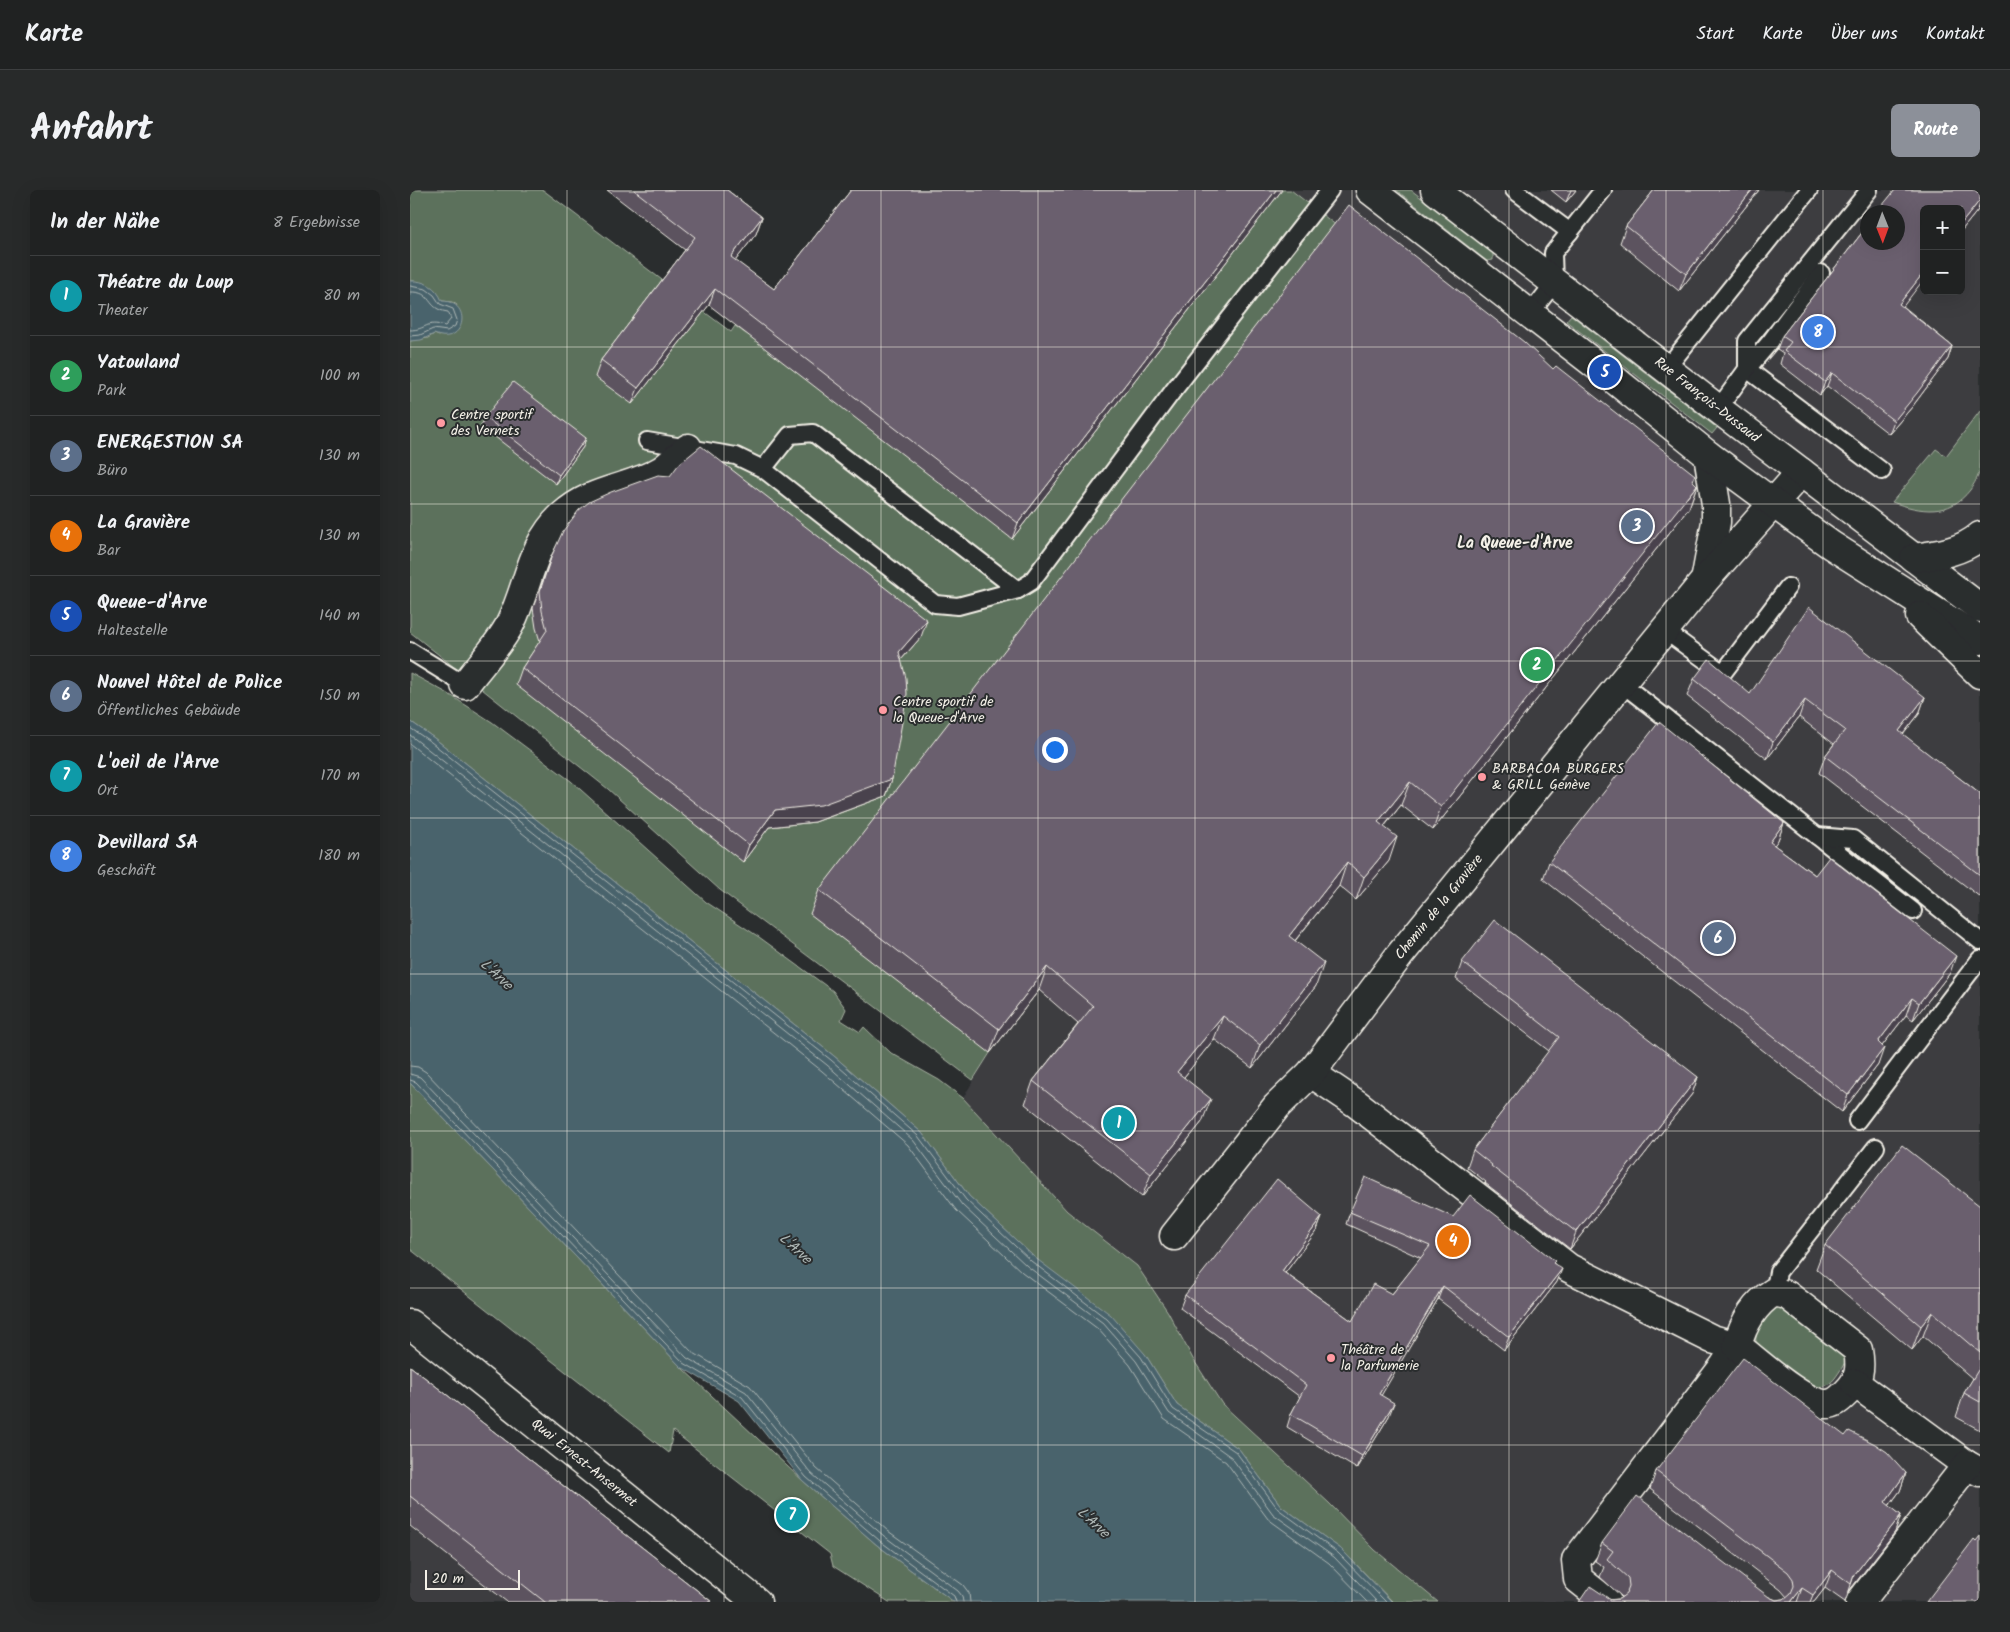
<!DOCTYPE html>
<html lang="de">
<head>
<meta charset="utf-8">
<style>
	:root { --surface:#202222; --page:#282a2a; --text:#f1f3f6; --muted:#a2a4a5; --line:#3d3f40; --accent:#8c9099 }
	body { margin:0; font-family:Kalam,sans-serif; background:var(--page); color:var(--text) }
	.controls { position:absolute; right:15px; top:15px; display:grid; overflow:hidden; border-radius:8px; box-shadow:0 5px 20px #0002 }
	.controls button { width:45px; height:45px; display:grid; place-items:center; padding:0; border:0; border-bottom:1px solid var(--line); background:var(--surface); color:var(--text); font:25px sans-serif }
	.compass { position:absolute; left:1450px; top:15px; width:45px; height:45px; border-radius:50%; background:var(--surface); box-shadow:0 5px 20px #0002; rotate:179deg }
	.scale { position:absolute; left:15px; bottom:12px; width:95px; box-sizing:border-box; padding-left:5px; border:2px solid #f4f1e8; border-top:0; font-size:14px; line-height:18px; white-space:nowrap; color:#f4f1e8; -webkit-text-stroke:4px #2a2d2e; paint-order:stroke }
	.you { position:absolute; left:644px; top:559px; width:18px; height:18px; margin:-12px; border:4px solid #fff; border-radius:50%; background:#1a73e8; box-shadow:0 0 0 8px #1a73e833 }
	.badge { display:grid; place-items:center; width:32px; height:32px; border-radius:50%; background:var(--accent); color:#fff; font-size:16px; font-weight:700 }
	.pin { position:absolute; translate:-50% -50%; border:2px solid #fff; box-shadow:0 1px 5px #0006 }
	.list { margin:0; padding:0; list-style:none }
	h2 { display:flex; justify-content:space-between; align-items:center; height:65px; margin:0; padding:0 20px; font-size:21px }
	h2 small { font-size:16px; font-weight:400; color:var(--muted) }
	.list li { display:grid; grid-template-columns:32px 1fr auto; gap:15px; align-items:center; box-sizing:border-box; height:80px; padding:0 20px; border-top:1px solid var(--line) }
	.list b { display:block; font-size:19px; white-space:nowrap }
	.list p { margin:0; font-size:16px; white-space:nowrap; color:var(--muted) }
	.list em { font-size:16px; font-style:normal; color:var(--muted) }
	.map { position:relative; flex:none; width:1570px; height:1412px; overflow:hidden; border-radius:8px }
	header { display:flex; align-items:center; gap:30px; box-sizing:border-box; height:70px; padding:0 25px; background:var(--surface); border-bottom:1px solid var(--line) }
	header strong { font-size:24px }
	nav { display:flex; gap:28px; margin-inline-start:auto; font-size:18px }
	.intro { display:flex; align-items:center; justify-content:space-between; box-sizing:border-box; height:120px; padding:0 30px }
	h1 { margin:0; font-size:35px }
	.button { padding:12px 22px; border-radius:8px; background:var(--accent); color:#fff; font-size:18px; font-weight:700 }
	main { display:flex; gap:30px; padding:0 30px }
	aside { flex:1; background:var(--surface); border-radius:8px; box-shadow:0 5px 20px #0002 }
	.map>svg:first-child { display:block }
	.built { fill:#3d3c41; fill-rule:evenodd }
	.green { fill:#5c715c; stroke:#a8b1a2 }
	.water { fill:#48636c; stroke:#8d9c9e }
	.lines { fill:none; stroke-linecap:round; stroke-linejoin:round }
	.shore { stroke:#afb8b6; stroke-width:1 }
	.lane-casing { stroke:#f4f1e8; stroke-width:20 }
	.street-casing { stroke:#f4f1e8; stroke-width:31 }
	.secondary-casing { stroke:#f4f1e8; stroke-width:31 }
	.lane { stroke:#2a2d2e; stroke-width:16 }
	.street { stroke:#2a2d2e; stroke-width:28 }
	.secondary { stroke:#2a2d2e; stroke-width:28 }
	.wall { fill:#5b525f; stroke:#f4f1e8 }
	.shaded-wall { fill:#4a424d; stroke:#f4f1e8 }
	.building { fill:#6a5f6e; stroke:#f4f1e8 }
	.grid { fill:none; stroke:#f4f1e8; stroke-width:1; stroke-opacity:0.55 }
	.poi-dot { fill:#ff9aa2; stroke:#2a2d2e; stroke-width:2 }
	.labels { text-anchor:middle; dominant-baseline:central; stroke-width:4; stroke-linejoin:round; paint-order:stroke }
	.street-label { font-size:14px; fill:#f4f1e8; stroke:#2a2d2e }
	.poi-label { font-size:14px; fill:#f4f1e8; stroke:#2a2d2e; text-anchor:start }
	.water-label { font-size:15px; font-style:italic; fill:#afb8b6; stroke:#2a2d2e }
	.quarter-label { font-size:16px; font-weight:bold; fill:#f4f1e8; stroke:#2a2d2e }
</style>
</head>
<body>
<header>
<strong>Karte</strong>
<nav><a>Start</a><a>Karte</a><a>Über uns</a><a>Kontakt</a></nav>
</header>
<div class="intro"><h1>Anfahrt</h1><a class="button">Route</a></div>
<main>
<aside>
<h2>In der Nähe<small>8 Ergebnisse</small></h2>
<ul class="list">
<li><span class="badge" style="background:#0f9aa8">1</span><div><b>Théatre du Loup</b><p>Theater</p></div><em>80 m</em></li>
<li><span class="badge" style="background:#2e9e5b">2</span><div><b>Yatouland</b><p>Park</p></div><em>100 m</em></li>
<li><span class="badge" style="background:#5c6f8a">3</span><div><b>ENERGESTION SA</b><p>Büro</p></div><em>130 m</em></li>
<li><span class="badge" style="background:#e8710a">4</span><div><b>La Gravière</b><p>Bar</p></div><em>130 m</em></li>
<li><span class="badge" style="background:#1a4fb4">5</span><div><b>Queue-d'Arve</b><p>Haltestelle</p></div><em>140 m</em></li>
<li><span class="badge" style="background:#5c6f8a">6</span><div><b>Nouvel Hôtel de Police</b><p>Öffentliches Gebäude</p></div><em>150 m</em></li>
<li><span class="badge" style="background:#0f9aa8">7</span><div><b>L'oeil de l'Arve</b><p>Ort</p></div><em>170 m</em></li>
<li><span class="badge" style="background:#3f7fe0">8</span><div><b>Devillard SA</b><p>Geschäft</p></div><em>180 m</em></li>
</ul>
</aside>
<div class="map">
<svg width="1570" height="1412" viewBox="0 0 1570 1412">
	<rect width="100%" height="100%" fill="#2a2d2e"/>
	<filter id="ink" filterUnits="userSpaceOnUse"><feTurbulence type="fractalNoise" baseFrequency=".02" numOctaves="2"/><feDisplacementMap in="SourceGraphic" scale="10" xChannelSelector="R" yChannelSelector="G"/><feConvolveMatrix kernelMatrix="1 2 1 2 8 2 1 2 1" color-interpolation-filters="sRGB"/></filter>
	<g filter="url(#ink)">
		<g class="built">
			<path d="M881 0H1570V1412H1028L965 1360 919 1313 812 1214 783 1169 758 1122 727 1077 657 1021 553 908 580 863 1106 175ZM1514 19H1551V101H1514ZM1458 22H1488V52H1458Z"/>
			<path d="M0 1337 97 1412H0Z"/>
		</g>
		<g class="green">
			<path d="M0 0H133L321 142 325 136 336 144 872 0H881L1112 181 580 863 563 890 310 700 198 599 0 442V151L18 148 24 144 29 146 47 115 42 112 32 111 4 91H0Z"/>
			<path d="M986 0H1001L1083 63V70L1077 71Z"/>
			<path d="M1161 125 1307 238 1302 244 1156 131Z"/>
			<path d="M1570 221C1570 240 1570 260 1570 279 1569 286 1564 294 1560 300 1539 327 1511 322 1482 312L1526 259 1536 266Z"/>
			<path d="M0 483 37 503 82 532 161 591 296 712 349 747 423 801 436 819 431 830 450 842 454 837 481 863 529 890 553 908 657 1021 727 1076 758 1122 783 1169 812 1214 919 1313 965 1360 1028 1412H983L931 1359 871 1316 829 1259 767 1215 735 1164 624 1067 559 1006 512 943 424 866 24 548 0 531Z"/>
			<path d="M0 893 271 1177 392 1290 467 1355 544 1412H499L496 1410 495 1412H479L423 1376 420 1364 263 1241 259 1263 0 1059Z"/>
			<path d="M1364 1117H1375L1436 1168C1434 1176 1430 1181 1425 1188 1409 1209 1389 1188 1373 1177 1364 1171 1347 1163 1346 1151 1344 1140 1359 1126 1364 1117Z"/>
		</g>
		<g class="water">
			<path d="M0 91C14 90 27 97 32 111 63 111 56 157 24 144L11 150 0 151Z"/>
			<path d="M0 531 24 548 424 866 512 943 559 1006 624 1067 701 1125 735 1164 767 1215 829 1259 871 1316 931 1359 982 1412H544L467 1355 392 1290 329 1211 271 1177 0 893Z"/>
		</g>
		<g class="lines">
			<g class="shore">
				<path d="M0 96 16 99 24 105 30 114 43 119 47 130 45 136 37 141 23 139 10 145 0 146"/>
				<path d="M0 102C24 101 15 119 38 122L41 129 35 136C15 130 17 140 0 140"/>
				<path d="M0 538 21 552 421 870 508 946 556 1010 621 1071 697 1129 731 1167 763 1219 826 1262 868 1319 928 1363 976 1412"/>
				<path d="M0 545 417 875 503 950 552 1015 617 1076 693 1133 726 1171 759 1223 821 1267 863 1324 924 1367 967 1412"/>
				<path d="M0 554 412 881 498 955 546 1020 612 1082 688 1139 720 1175 754 1229 816 1272 858 1329 919 1373 957 1412"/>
				<path d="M0 876 8 877 16 882 282 1162 340 1196 406 1278 478 1341 553 1395 559 1403 560 1412"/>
				<path d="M0 884 10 887 277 1168 336 1202 401 1283 474 1346 548 1401 552 1406 553 1412"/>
				<path d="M0 890 6 892 274 1173 332 1207 396 1287 470 1351 544 1406 546 1412"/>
			</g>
			<defs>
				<g id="lane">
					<path d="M1104 0 1160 42"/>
					<path d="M1411 83 1360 152 1337 179 1472 281"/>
					<path d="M1120 124 1144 93 1143 63 1193 0"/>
					<path d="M1256 179 1399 0"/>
					<path d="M1308 219 1337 179V151L1459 0"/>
					<path d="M237 251 326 266 353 279 525 414 548 416 608 400 403 243 380 245 353 279"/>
					<path d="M608 400 621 392 763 201 920 0"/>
					<path d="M1254 440 1313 483 1378 397"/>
					<path d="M0 461 55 495"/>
					<path d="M1211 493 1503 721"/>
					<path d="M1407 646 1443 649 1570 751"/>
					<path d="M1447 931 1570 769"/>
					<path d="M1364 1102 1368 1082 1466 957"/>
				</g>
				<g id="street">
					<path d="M1296 386 1306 332V314L1298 265"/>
					<path d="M55 495C68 477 90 454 100 434 119 396 120 356 152 326 184 297 219 300 252 280 261 274 269 265 278 258"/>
					<path d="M901 883 947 914 1159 1078 1302 1149 1327 1156 1314 1176 1166 1370 1168 1389 1197 1412"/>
					<path d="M764 1046 867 916 901 883 989 766 1296 389 1391 282"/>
					<path d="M1364 1102 1377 1105 1448 1160C1451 1178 1450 1189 1437 1202 1430 1209 1424 1215 1414 1214 1391 1212 1347 1171 1327 1156 1333 1134 1344 1114 1364 1102Z"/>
					<path d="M1445 1193 1557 1275 1570 1282"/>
					<path d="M1450 1412 1557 1275"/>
				</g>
				<g id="secondary">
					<path d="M960 0 1195 182 1298 265 1385 329 1421 355 1570 450"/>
					<path d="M1025 0 1308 219 1570 418"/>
					<path d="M1504 368C1526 365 1552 362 1570 346"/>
					<path d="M1510 426 1570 484"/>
					<path d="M0 1134 347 1412"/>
				</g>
			</defs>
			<use href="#lane" class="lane-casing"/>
			<use href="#street" class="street-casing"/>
			<use href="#secondary" class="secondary-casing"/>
			<use href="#lane" class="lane"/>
			<use href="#street" class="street"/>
			<use href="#secondary" class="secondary"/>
		</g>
		<g class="wall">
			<path d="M197 0H317L352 27 346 44 325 71 364 99 441 0H872L602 349 299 115 222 214 185 187 191 170 275 60Z"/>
			<path d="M1141 0H1166L1156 12Z"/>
			<path d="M1244 0H1349L1269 101 1210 53 1216 36Z"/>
			<path d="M1485 0H1568L1567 2 1570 5V13L1568 20 1551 41V19L1493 116 1542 156 1538 169 1502 217 1479 244 1417 196 1410 205 1370 174 1373 163 1367 159 1372 146Z"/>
			<path d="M1143 179 1287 295 1279 318 1023 640 991 615 974 637 979 671 946 710 929 696 885 751 906 796 842 878 804 849 774 887 792 932 732 1007 615 914 623 891 668 834 629 800 580 863 400 724 409 700Z"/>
			<path d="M75 227 176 248 173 257 146 294 71 236Z"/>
			<path d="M142 365 511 447 491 470 482 589 476 606 405 632 359 637 333 672 106 495 112 478 130 451 126 438 123 418Z"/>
			<path d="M1284 489 1340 504 1515 507 1509 524 1493 545 1570 604V707L1409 583 1415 566 1424 554 1389 527 1357 569 1277 506Z"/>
			<path d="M1374 633 1368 650 1364 655 1540 783 1503 830 1496 825 1472 856 1468 875 1432 922 1133 689 1139 672Z"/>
			<path d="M1052 772 1288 887 1282 904 1160 1059 1075 993 1076 992 1057 977 1063 960 1139 861 1046 789Z"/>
			<path d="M1570 1016V1240L1546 1227 1554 1203 1563 1189 1513 1146 1502 1160 1406 1079 1415 1055Z"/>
			<path d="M940 1022 1144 1073 1147 1092 1094 1160 1028 1109 971 1205 979 1226 947 1279 877 1237 881 1224 890 1207 770 1118 775 1105 912 1027 907 1040 875 1083 942 1131 982 1104 1011 1068 936 1034Z"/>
			<path d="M0 1176 302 1412H97L0 1336Z"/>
			<path d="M1435 1246 1496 1283 1490 1301 1479 1316 1491 1325 1485 1342 1439 1401 1435 1412 1415 1398 1404 1412H1169L1209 1409 1211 1407V1406L1190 1387 1194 1377 1185 1371 1192 1353 1359 1407 1366 1410 1374 1409 1377 1407 1371 1400 1240 1299 1246 1281Z"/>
		</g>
		<g class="shaded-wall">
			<path d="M866 0H872L602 349 608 333Z"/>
			<path d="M1161 0H1166L1156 12Z"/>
			<path d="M1342 0H1349L1269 101 1276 84Z"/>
			<path d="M1570 10V13L1568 20 1551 41V34Z"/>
			<path d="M352 27 346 44 315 84 321 67Z"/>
			<path d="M1514 82V89L1485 127 1489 114Z"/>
			<path d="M305 99 299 115 222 214 228 198Z"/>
			<path d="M1542 156 1538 169 1502 217 1479 244 1484 231Z"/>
			<path d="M1422 183 1417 196 1410 205 1415 192Z"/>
			<path d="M176 248 173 257 146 294 149 285Z"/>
			<path d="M1285 285 1277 308 1287 295 1279 318 1023 640 1031 617Z"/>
			<path d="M517 430 511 447 483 479 489 462Z"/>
			<path d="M1515 507 1509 524 1482 558 1489 541Z"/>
			<path d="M1395 510 1389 527 1357 569 1363 552Z"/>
			<path d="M482 589 476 606 405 632 359 637 333 672 339 655 365 620Z"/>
			<path d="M1000 592 991 615 959 655 968 632Z"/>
			<path d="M1374 633 1368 650 1354 669 1360 652Z"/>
			<path d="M987 647 979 671 946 710 954 687Z"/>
			<path d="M937 672 929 696 870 769 879 746Z"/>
			<path d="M1546 766 1540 783 1503 830 1509 813Z"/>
			<path d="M914 773 906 796 842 878 850 855Z"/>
			<path d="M637 777 629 800 580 863 589 839Z"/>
			<path d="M1502 808 1496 825 1462 869 1468 852Z"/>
			<path d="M813 826 804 849 759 906 767 882Z"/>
			<path d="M1474 858 1468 875 1432 922 1438 905Z"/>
			<path d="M1288 887 1282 904 1160 1059 1166 1042Z"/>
			<path d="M801 909 792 932 732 1007 741 984Z"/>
			<path d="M912 1027 907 1040 867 1094 872 1081Z"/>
			<path d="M1152 1079 1147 1092 1094 1160 1099 1147Z"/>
			<path d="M1033 1096 1028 1109 965 1216 969 1204Z"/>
			<path d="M1522 1122 1513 1146 1502 1160 1511 1136Z"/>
			<path d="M984 1213 979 1226 947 1279 952 1266Z"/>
			<path d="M1496 1283 1490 1301 1468 1330 1475 1312Z"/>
			<path d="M1491 1325 1485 1342 1439 1401 1444 1385Z"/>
			<path d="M1422 1380 1415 1398 1404 1412H1400L1403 1405Z"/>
			<path d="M1392 1398 1387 1412H1381Z"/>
		</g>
		<g class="building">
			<path d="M224 0H317L352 27 321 67 364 99 441 0H866L608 333 305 99 228 198 191 170 285 47Z"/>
			<path d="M1244 0H1342L1276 84 1216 36Z"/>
			<path d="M1485 0H1565L1570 5V10L1551 34V19H1514V82L1489 114 1542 156 1507 203 1484 231 1422 183 1415 192 1374 161 1381 152 1372 146 1458 35V52H1488V22H1467Z"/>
			<path d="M939 15 1114 152 1143 179 1146 176 1285 285 1282 290 1287 295 1031 617 1000 592 968 632 987 647 954 687 937 672 879 746 914 773 850 855 813 826 767 882 801 909 741 984 623 891 683 816 637 777 589 839 409 700Z"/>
			<path d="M103 192 176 248 149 285 75 227Z"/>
			<path d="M291 256 517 430 489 462 496 488 497 504 482 589 411 615 365 620 339 655 112 478 137 440 132 421 130 401 142 365 153 341 169 320 179 312 201 302 248 285 260 286 269 274Z"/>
			<path d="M1399 417 1515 507 1489 541 1570 604V685L1415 566 1435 540 1395 510 1363 552 1284 489 1299 469 1340 504Z"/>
			<path d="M1249 532 1374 633 1360 652 1405 685 1419 667 1546 766 1509 813 1502 808 1468 852 1474 858 1438 905 1139 672Z"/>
			<path d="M1085 730 1288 887 1166 1042 1081 976 1082 975 1063 960 1149 847 1052 772Z"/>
			<path d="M1492 955 1570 1016V1163L1522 1122 1511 1136 1415 1055Z"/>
			<path d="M955 987 1043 1027 1060 1005 1145 1071 1143 1073 1152 1079 1099 1147 1033 1096 969 1204 984 1213 952 1266 881 1224 896 1195 775 1105 867 989 912 1027 872 1081 942 1131 963 1094 982 1104 1020 1056 940 1022Z"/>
			<path d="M1333 1168 1435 1246 1439 1241 1465 1254 1477 1262 1496 1283 1475 1312 1491 1325 1444 1385 1441 1394 1422 1380 1403 1405 1392 1398 1381 1412H1169L1180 1396 1201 1410 1209 1409 1216 1404 1219 1396 1218 1388 1197 1369 1203 1361 1192 1353 1227 1306 1359 1407 1366 1410 1374 1409 1381 1403 1384 1396 1383 1389 1378 1382 1246 1281Z"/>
			<path d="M0 1176 302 1412H135L0 1306Z"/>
			<path d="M1570 1177V1212L1554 1203Z"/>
			<path d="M1570 1346V1412H1516L1564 1349 1566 1351Z"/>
		</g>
	</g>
	<path class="grid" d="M157 0V1412M314 0V1412M471 0V1412M628 0V1412M785 0V1412M942 0V1412M1099 0V1412M1256 0V1412M1413 0V1412M0 157H1570M0 314H1570M0 471H1570M0 628H1570M0 784H1570M0 941H1570M0 1098H1570M0 1255H1570"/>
	<g class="poi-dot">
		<circle cx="31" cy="233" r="5"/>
		<circle cx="473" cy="520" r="5"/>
		<circle cx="1072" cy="587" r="5"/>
		<circle cx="921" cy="1168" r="5"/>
	</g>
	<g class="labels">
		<g class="street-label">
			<text transform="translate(1297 210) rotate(38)">Rue François-Dussaud</text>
			<text transform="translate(1029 717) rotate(-51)">Chemin de la Gravière</text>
			<text transform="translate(174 1273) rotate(39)">Quai Ernest-Ansermet</text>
		</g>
		<g class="poi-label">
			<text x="41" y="225">Centre sportif<tspan x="41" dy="16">des Vernets</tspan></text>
			<text x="483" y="512">Centre sportif de<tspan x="483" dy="16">la Queue-d'Arve</tspan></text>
			<text x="1082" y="579">BARBACOA BURGERS<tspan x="1082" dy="16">&amp; GRILL Genève</tspan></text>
			<text x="931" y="1160">Théâtre de<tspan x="931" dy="16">la Parfumerie</tspan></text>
		</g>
		<g class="water-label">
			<text transform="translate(86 785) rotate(43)">L'Arve</text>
			<text transform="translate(385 1059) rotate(43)">L'Arve</text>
			<text transform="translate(683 1333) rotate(43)">L'Arve</text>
		</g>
		<g class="quarter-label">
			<text x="1105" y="353">La Queue-d'Arve</text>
		</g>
	</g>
</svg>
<div class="controls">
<button>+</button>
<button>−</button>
</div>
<svg class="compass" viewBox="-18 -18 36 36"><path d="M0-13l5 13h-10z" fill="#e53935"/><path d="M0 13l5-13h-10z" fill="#a2a4a5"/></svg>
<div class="scale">20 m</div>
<div class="you"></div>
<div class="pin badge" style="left:709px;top:933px;background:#0f9aa8">1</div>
<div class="pin badge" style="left:1127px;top:475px;background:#2e9e5b">2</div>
<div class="pin badge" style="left:1227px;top:336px;background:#5c6f8a">3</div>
<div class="pin badge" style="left:1043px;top:1051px;background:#e8710a">4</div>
<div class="pin badge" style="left:1195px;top:182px;background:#1a4fb4">5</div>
<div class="pin badge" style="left:1308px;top:748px;background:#5c6f8a">6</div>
<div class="pin badge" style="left:382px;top:1325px;background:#0f9aa8">7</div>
<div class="pin badge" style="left:1408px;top:142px;background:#3f7fe0">8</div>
</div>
</main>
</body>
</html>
